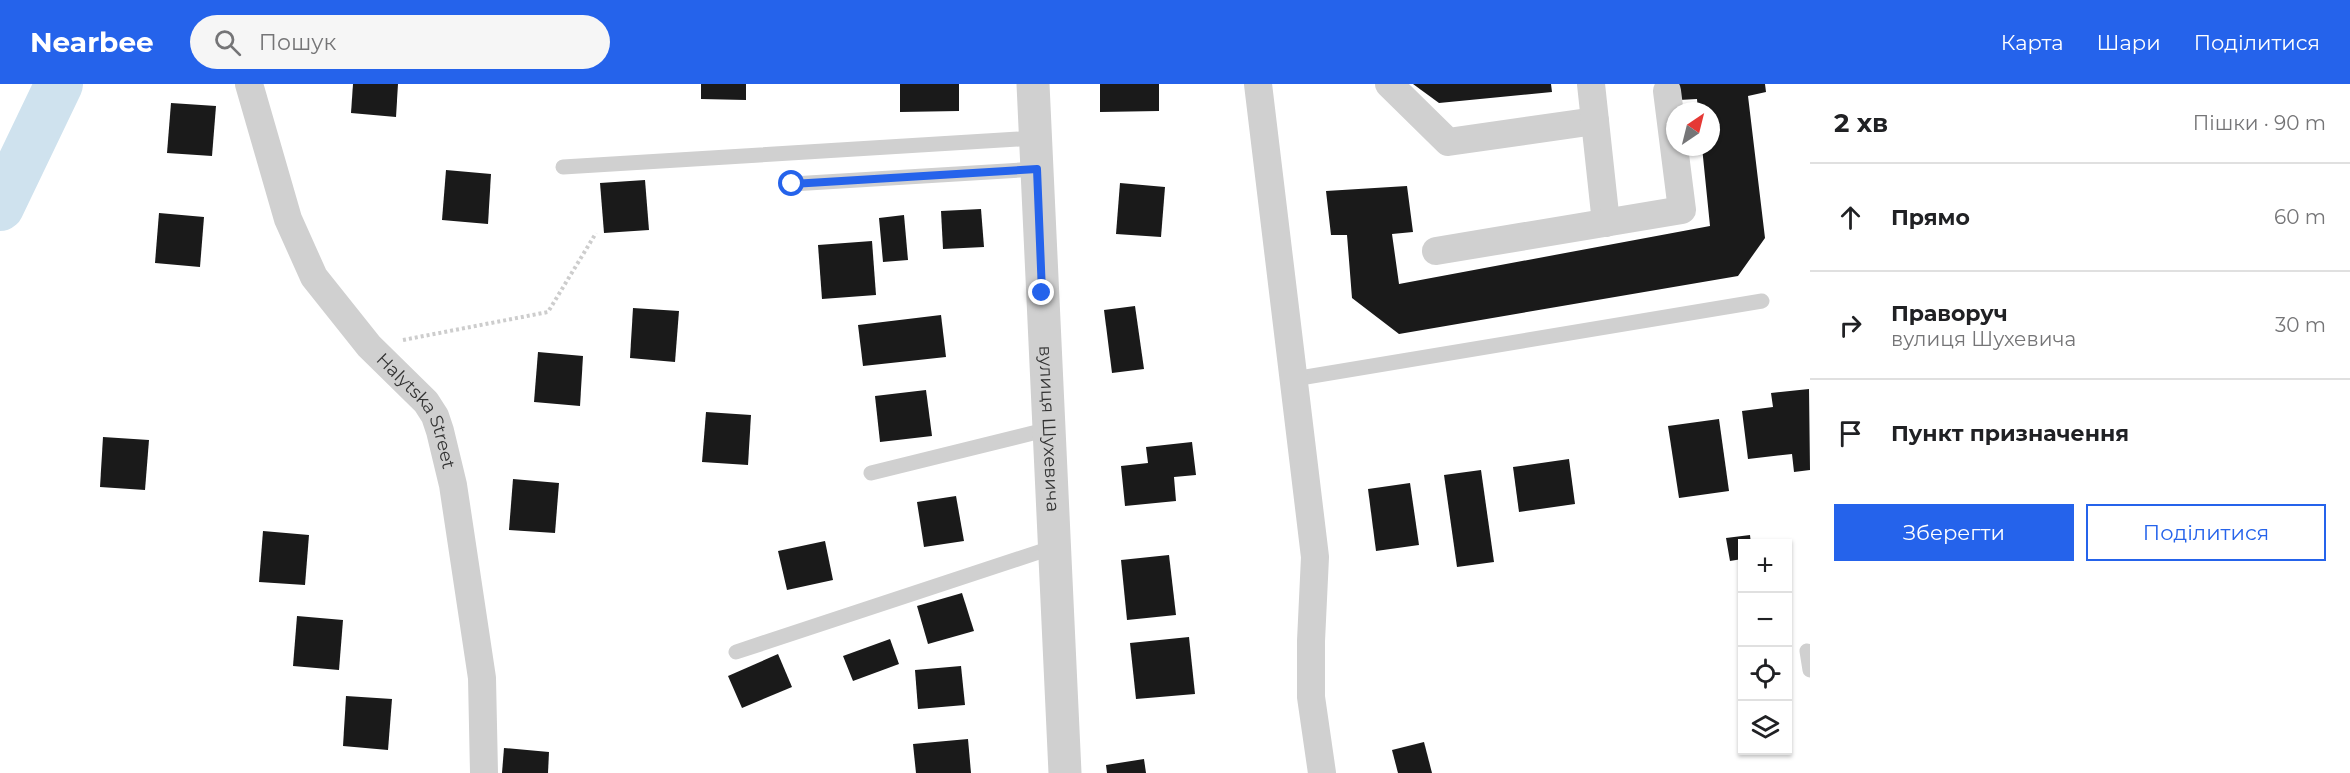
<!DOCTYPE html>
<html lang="uk">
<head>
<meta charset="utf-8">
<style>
	:root { --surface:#fff; --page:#f6f6f6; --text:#202124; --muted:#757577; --line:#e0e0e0; --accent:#2563eb }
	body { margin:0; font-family:Montserrat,sans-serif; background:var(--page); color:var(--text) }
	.controls { position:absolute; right:18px; bottom:18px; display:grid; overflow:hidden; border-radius:0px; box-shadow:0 2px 4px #0004 }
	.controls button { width:54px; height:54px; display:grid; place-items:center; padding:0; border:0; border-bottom:2px solid var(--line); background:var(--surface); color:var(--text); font:30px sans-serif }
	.compass { position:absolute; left:1666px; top:18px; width:54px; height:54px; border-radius:50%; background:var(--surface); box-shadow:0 2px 4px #0004; rotate:35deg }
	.stop { position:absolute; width:18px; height:18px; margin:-14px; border:4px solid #2563eb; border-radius:50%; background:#fff }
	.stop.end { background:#2563eb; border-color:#fff; box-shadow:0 2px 6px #0008 }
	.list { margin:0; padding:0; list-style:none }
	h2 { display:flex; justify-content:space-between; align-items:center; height:78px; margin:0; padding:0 24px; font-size:26px }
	h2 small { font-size:20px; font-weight:400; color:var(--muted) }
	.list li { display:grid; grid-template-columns:39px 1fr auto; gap:18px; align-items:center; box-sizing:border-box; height:108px; padding:0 24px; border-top:2px solid var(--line) }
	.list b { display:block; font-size:22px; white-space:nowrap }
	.list p { margin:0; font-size:20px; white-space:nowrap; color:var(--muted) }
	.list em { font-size:20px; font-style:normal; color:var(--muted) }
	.actions { display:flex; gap:12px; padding:18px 24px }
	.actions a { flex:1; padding:14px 0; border:2px solid var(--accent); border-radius:0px; text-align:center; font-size:21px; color:var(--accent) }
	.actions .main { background:var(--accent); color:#fff }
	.icon { flex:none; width:33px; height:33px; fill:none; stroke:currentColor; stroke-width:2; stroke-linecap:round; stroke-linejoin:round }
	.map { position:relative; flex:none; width:1810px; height:689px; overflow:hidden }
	header { display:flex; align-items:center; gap:36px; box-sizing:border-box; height:84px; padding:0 30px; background:var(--accent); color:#fff }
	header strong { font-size:28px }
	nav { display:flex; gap:33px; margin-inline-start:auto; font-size:21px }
	.search { width:420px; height:54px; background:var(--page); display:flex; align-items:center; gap:15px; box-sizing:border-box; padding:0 21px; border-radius:33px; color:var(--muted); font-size:22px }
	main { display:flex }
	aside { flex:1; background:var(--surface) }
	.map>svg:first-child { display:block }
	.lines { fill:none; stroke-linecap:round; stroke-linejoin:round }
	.river { stroke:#cfe2ee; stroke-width:48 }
	.building { fill:#1a1a1a }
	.path { stroke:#cdcdcd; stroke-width:4; stroke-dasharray:3 3; stroke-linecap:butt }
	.service { stroke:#d0d0d0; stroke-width:15 }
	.minor { stroke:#d0d0d0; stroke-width:28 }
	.tertiary { stroke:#d0d0d0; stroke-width:33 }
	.route { stroke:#2563eb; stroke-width:8 }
	.labels { text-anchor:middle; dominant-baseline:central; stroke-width:6; stroke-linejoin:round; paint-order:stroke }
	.street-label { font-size:18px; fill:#333; stroke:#fff }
</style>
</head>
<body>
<header>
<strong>Nearbee</strong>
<div class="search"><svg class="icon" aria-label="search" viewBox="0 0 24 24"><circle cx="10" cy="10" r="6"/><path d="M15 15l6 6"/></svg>Пошук</div>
<nav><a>Карта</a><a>Шари</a><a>Поділитися</a></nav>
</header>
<main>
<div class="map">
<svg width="1810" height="689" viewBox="0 0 1810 689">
	<rect width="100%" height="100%" fill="#fff"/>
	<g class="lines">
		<path class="river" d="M0 123 59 0"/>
	</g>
	<g class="building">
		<path d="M353 0H398L396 33 351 29Z"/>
		<path d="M701 0H746V16L701 15Z"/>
		<path d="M900 0H959V27L900 28Z"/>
		<path d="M1100 0H1159V27L1100 28Z"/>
		<path d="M1413 0H1551L1552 8 1439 19Z"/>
		<path d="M1677 0H1765L1766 8 1748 12 1765 154 1738 192 1399 250 1352 214 1347 151H1331L1326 107 1407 102 1413 148 1392 150 1399 200 1710 142 1702 63H1711V27H1698L1697 15 1679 16Z"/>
		<path d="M171 19 216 22 212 72 167 69Z"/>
		<path d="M446 86 491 90 488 140 442 136Z"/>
		<path d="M645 96 649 146 604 149 600 99Z"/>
		<path d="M1120 99 1165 103 1161 153 1116 150Z"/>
		<path d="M981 125 984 163 943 165 941 127Z"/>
		<path d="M159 129 204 133 200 183 155 179Z"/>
		<path d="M904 131 908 176 883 178 879 134Z"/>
		<path d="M872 157 876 211 822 215 818 161Z"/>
		<path d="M1135 222 1144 285 1112 289 1104 226Z"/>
		<path d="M633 224 679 227 675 278 630 274Z"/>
		<path d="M941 231 946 273 863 282 858 241Z"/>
		<path d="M538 268 583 272 580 322 534 318Z"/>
		<path d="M1809 305 1810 386 1794 388 1792 370 1748 375 1742 327 1773 323 1771 309Z"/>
		<path d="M926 306 932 352 880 358 875 312Z"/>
		<path d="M706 328 751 331 748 381 702 378Z"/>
		<path d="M1719 335 1729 407 1679 414 1668 342Z"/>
		<path d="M103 353 149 356 145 406 100 403Z"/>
		<path d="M1192 358 1196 391 1174 393 1176 417 1125 422 1121 382 1148 379 1146 363Z"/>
		<path d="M1569 375 1575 420 1519 428 1513 383Z"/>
		<path d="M1481 386 1494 478 1457 483 1444 391Z"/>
		<path d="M513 395 559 399 555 449 509 446Z"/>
		<path d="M1410 399 1419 461 1376 467 1368 405Z"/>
		<path d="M956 412 964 457 924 463 917 418Z"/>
		<path d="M263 447 309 451 305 501 259 498Z"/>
		<path d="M1750 451 1751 460H1742V475L1730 477 1726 454Z"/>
		<path d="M825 457 833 496 787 506 778 467Z"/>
		<path d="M1169 471 1176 531 1127 536 1121 476Z"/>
		<path d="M962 509 974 547 928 560 917 522Z"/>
		<path d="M297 532 343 536 339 586 293 582Z"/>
		<path d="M1189 553 1195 610 1136 615 1130 559Z"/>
		<path d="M890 555 899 580 853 597 843 572Z"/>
		<path d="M778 570 792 603 742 624 728 592Z"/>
		<path d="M961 582 965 621 918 625 915 586Z"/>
		<path d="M346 612 392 615 388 666 343 662Z"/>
		<path d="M968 655 971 689H916L913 660Z"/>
		<path d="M1424 658 1432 689H1398L1392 666Z"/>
		<path d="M504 664 549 668 548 689H502Z"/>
		<path d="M1144 675 1146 689H1107L1106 681Z"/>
	</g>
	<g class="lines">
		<path class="path" d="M403 256 548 228 596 149"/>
		<g class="service">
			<path d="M563 83 1036 54"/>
			<path d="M792 100 1037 85"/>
			<path d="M1294 295 1762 217"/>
			<path d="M871 389 1049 345"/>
			<path d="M1807 567 1810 586"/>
			<path d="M736 568 1054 463"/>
		</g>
		<g class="minor">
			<path id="s1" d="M249 0 288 135 314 193 369 262 426 318 435 332 440 347 453 401 482 594 484 689"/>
			<path d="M1258 0 1315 473 1311 557V613L1322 689"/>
			<path d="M1389 0 1448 58 1595 37"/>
			<path d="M1591 0 1606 139"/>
			<path d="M1436 167 1682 126 1667 7"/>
		</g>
		<path class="tertiary" id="s2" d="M1033 0 1065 689"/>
	</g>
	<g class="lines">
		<path class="route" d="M792 100 1037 85 1042 209"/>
	</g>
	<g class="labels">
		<g class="street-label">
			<text stroke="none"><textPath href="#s1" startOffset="375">Halytska Street</textPath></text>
			<text stroke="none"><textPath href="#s2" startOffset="345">вулиця Шухевича</textPath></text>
		</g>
	</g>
</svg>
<div class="controls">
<button>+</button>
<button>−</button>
<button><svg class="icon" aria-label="locate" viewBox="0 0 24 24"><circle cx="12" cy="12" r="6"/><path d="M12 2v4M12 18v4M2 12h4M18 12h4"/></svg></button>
<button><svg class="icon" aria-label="layers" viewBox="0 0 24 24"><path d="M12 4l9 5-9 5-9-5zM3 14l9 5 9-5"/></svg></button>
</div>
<svg class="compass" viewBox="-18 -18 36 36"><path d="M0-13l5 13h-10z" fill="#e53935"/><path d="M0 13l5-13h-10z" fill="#757577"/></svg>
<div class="stop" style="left:792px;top:100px"></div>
<div class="stop end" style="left:1042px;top:209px"></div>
</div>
<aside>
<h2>2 хв<small>Пішки · 90 m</small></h2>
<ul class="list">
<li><svg class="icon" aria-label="ahead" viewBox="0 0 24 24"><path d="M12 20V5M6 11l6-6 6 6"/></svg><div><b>Прямо</b></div><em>60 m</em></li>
<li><svg class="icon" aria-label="right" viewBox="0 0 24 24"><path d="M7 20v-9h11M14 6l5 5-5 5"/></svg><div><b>Праворуч</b><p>вулиця Шухевича</p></div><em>30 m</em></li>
<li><svg class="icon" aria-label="arrive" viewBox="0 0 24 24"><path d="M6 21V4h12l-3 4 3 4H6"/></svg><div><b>Пункт призначення</b></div></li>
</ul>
<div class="actions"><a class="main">Зберегти</a><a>Поділитися</a></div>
</aside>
</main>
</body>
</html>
